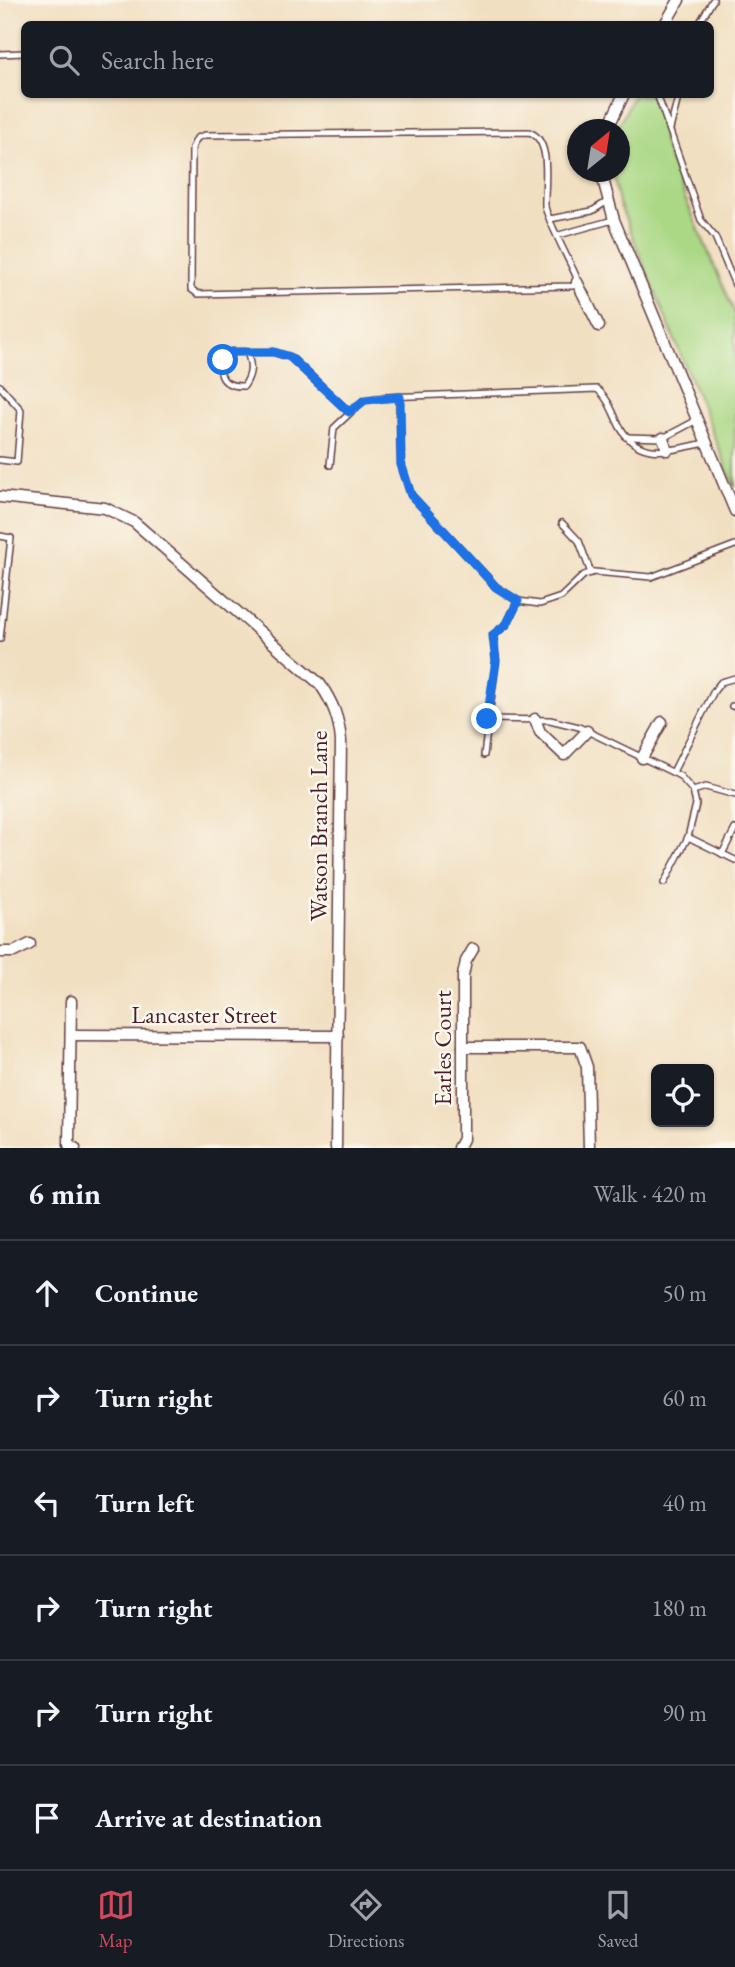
<!DOCTYPE html>
<meta charset="utf-8">
<style>
body{margin:0;font-family:"EB Garamond",serif;background:#20242c;color:#f1f3f6}
.controls{position:absolute;right:21px;bottom:21px;display:grid;overflow:hidden;border-radius:10px;box-shadow:0 2px 5px #0004}
.controls button{width:63px;height:63px;display:grid;place-items:center;padding:0;border:0;border-bottom:2px solid #363941;background:#171b24;color:#f1f3f6;font:35px sans-serif}
.compass{position:absolute;left:567px;top:119px;width:63px;height:63px;border-radius:50%;background:#171b24;box-shadow:0 2px 5px #0004;rotate:30deg}
.stop{position:absolute;width:21px;height:21px;margin:-16px;border:5px solid #1a73e8;border-radius:50%;background:#fff}
.stop.end{background:#1a73e8;border-color:#fff;box-shadow:0 2px 7px #0008}
.list{margin:0;padding:0;list-style:none}
h2{display:flex;justify-content:space-between;align-items:center;height:91px;margin:0;padding:0 28px;font-size:30px}
h2 small{font-size:23px;font-weight:400;color:#9ea1a6}
.list li{display:grid;grid-template-columns:46px 1fr auto;gap:21px;align-items:center;box-sizing:border-box;height:105px;padding:0 28px;border-top:2px solid #363941}
.list b{display:block;font-size:26px;white-space:nowrap}
.list em{font-size:23px;font-style:normal;color:#9ea1a6}
.icon{flex:none;width:38px;height:38px;fill:none;stroke:currentColor;stroke-width:2;stroke-linecap:round;stroke-linejoin:round}
.map{position:relative;flex:none;width:735px;height:1148px;overflow:hidden}
.search{position:absolute;background:#171b24;box-shadow:0 2px 5px #0004;left:21px;right:21px;top:21px;height:77px;display:flex;align-items:center;gap:18px;box-sizing:border-box;padding:0 24px;border-radius:10px;color:#9ea1a6;font-size:26px}
.sheet{height:721px;background:#171b24}
nav{display:flex;justify-content:space-around;align-items:center;box-sizing:border-box;height:98px;border-top:2px solid #363941;background:#171b24;font-size:19px;color:#9ea1a6}
nav a{display:grid;justify-items:center;gap:4px}
nav .on{color:#d1495b}
.map>svg:first-child{display:block}
.green{fill:#aad885;stroke:#7a7c58;stroke-width:2}
.lines{fill:none;stroke-linecap:round;stroke-linejoin:round}
.lane-casing{stroke:#633c42;stroke-width:8}
.street-casing{stroke:#633c42;stroke-width:13}
.lane{stroke:#fff;stroke-width:5}
.street{stroke:#fff;stroke-width:10}
.route{stroke:#1a73e8;stroke-width:9}
.labels{text-anchor:middle;dominant-baseline:central;stroke-width:5;stroke-linejoin:round;paint-order:stroke}
.street-label{font-size:24px;fill:#4a1f2b;stroke:#fbf7ec}
</style>
<div class="map">
<svg width="735" height="1148" viewBox="0 0 735 1148">
<rect width="100%" height="100%" fill="#fbf7ec"/>
<filter id="ink" filterUnits="userSpaceOnUse"><feTurbulence type="fractalNoise" baseFrequency=".0143" numOctaves="2"/><feDisplacementMap in="SourceGraphic" scale="14" xChannelSelector="R" yChannelSelector="G"/><feConvolveMatrix kernelMatrix="1 2 1 2 8 2 1 2 1" color-interpolation-filters="sRGB"/></filter>
<filter id="wash" filterUnits="userSpaceOnUse"><feTurbulence type="fractalNoise" baseFrequency=".00686" numOctaves="4" result="noise"/><feDisplacementMap in="SourceGraphic" scale="28" xChannelSelector="R" yChannelSelector="G"/><feGaussianBlur stdDeviation="1.57" result="paint"/><feColorMatrix in="noise" values="0 0 0 0 0 0 0 0 0 0 0 0 0 0 0 0 0 1.4 0 .05"/><feComposite in="paint" operator="in"/></filter>
<g filter="url(#wash)">
<rect width="100%" height="100%" fill="#f1dfc1"/>
<!-- green -->
<path class="green" d="M634,95h17l14,33 -2,14 16,42 56,130v174l-116,-285 -6,-31h7v-42l-3,-1z"/>
</g>
<g filter="url(#ink)">
<g class="lines">
<!-- lane casing -->
<g class="lane-casing">
<g id="lane">
<path d="M699,24l14,-24"/>
<path d="M0,54l24,-1"/>
<path d="M657,94l44,126 14,17 20,48"/>
<path d="M670,129l9,-35"/>
<path d="M529,132c24,8 15,53 16,74 1,11 25,56 31,70l1,6 -4,4 -375,8 -7,-5 1,-141 5,-10 8,-3z"/>
<path d="M550,219l42,-8 16,-10"/>
<path d="M559,235l54,-15"/>
<path d="M247,352c5,14 5,22 -3,34 -26,1 -30,-18 -12,-34h41l17,5 59,55"/>
<path d="M0,386l21,24 -4,52 -17,-2"/>
<path d="M399,397l2,67 10,31 85,92 22,14 22,3 21,-7 23,-22 10,-3 57,5 84,-32"/>
<path d="M626,437l37,1 36,-19"/>
<path d="M330,465l4,-37 30,-28 22,-3 211,-8c10,8 15,21 20,32 19,42 52,29 89,22"/>
<path d="M562,523l17,18 12,32"/>
<path d="M0,536l11,2 -11,101"/>
<path d="M732,706l3,1"/>
<path d="M487,719l63,1 29,7 101,49 13,15 3,13 -8,33 -24,46"/>
<path d="M484,755l12,-94 -3,-26 14,-11 11,-23"/>
<path d="M673,772l41,-81 7,-9 14,-4"/>
<path d="M693,791l13,-4 29,8"/>
<path d="M688,837l47,23"/>
<path d="M722,854l13,-25"/>
</g>
</g>
<!-- street casing -->
<g class="street-casing">
<g id="street">
<path d="M665,24l14,-24"/>
<path d="M607,130l17,-36"/>
<path d="M601,172l13,48 121,291"/>
<path d="M577,282l22,44"/>
<path d="M663,438l4,12"/>
<path d="M0,497l105,11 29,14 186,162c13,19 19,34 21,57l-5,407"/>
<path d="M535,719l5,13 24,23 23,-24"/>
<path d="M642,758l20,-36"/>
<path d="M0,952h14l16,-8"/>
<path d="M71,1001l-2,144 6,3"/>
<path d="M71,1035l267,1"/>
<path d="M463,1047h117l7,20 2,81"/>
<path d="M458,1148l5,-9v-163l3,-15 7,-12"/>
</g>
</g>
<!-- lane -->
<use href="#lane" class="lane"/>
<!-- street -->
<use href="#street" class="street"/>
</g>
</g>
<g class="lines" filter="url(#ink)">
<!-- route -->
<path class="route" d="M223,360l9,-8h42l16,5 59,55 16,-12 35,-3 1,67 10,31 85,92 22,14 -11,23 -14,11 3,26 -9,58"/>
</g>
<g class="labels">
<!-- street labels -->
<g class="street-label">
<text transform="translate(318 826) rotate(-90)">Watson Branch Lane</text>
<text x="204" y="1014">Lancaster Street</text>
<text transform="translate(442 1048) rotate(-90)">Earles Court</text>
</g>
</g>
</svg>
<div class="controls">
<button><svg class="icon" aria-label="locate" viewBox="0 0 24 24"><circle cx="12" cy="12" r="6"/><path d="M12 2v4M12 18v4M2 12h4M18 12h4"/></svg></button>
</div>
<svg class="compass" viewBox="-18 -18 36 36"><path d="M0-13l5 13h-10z" fill="#e53935"/><path d="M0 13l5-13h-10z" fill="#9ea1a6"/></svg>
<div class="stop" style="left:223px;top:360px"></div>
<div class="stop end" style="left:487px;top:719px"></div>
<div class="search"><svg class="icon" aria-label="search" viewBox="0 0 24 24"><circle cx="10" cy="10" r="6"/><path d="M15 15l6 6"/></svg>Search here</div>
</div>
<section class="sheet">
<h2>6 min<small>Walk · 420 m</small></h2>
<ul class="list">
<li><svg class="icon" aria-label="ahead" viewBox="0 0 24 24"><path d="M12 20V5M6 11l6-6 6 6"/></svg><div><b>Continue</b></div><em>50 m</em></li>
<li><svg class="icon" aria-label="right" viewBox="0 0 24 24"><path d="M7 20v-9h11M14 6l5 5-5 5"/></svg><div><b>Turn right</b></div><em>60 m</em></li>
<li><svg class="icon" aria-label="left" viewBox="0 0 24 24"><path d="M17 20v-9H6M10 6l-5 5 5 5"/></svg><div><b>Turn left</b></div><em>40 m</em></li>
<li><svg class="icon" aria-label="right" viewBox="0 0 24 24"><path d="M7 20v-9h11M14 6l5 5-5 5"/></svg><div><b>Turn right</b></div><em>180 m</em></li>
<li><svg class="icon" aria-label="right" viewBox="0 0 24 24"><path d="M7 20v-9h11M14 6l5 5-5 5"/></svg><div><b>Turn right</b></div><em>90 m</em></li>
<li><svg class="icon" aria-label="arrive" viewBox="0 0 24 24"><path d="M6 21V4h12l-3 4 3 4H6"/></svg><div><b>Arrive at destination</b></div></li>
</ul>
</section>
<nav>
<a class="on"><svg class="icon" aria-label="map" viewBox="0 0 24 24"><path d="M3 6l6-2 6 2 6-2v14l-6 2-6-2-6 2zM9 4v14M15 6v14"/></svg>Map</a>
<a><svg class="icon" aria-label="directions" viewBox="0 0 24 24"><path d="M12 3l9 9-9 9-9-9zM9 14v-3h6M13 9l2 2-2 2"/></svg>Directions</a>
<a><svg class="icon" aria-label="saved" viewBox="0 0 24 24"><path d="M7 4h10v16l-5-4-5 4z"/></svg>Saved</a>
</nav>
